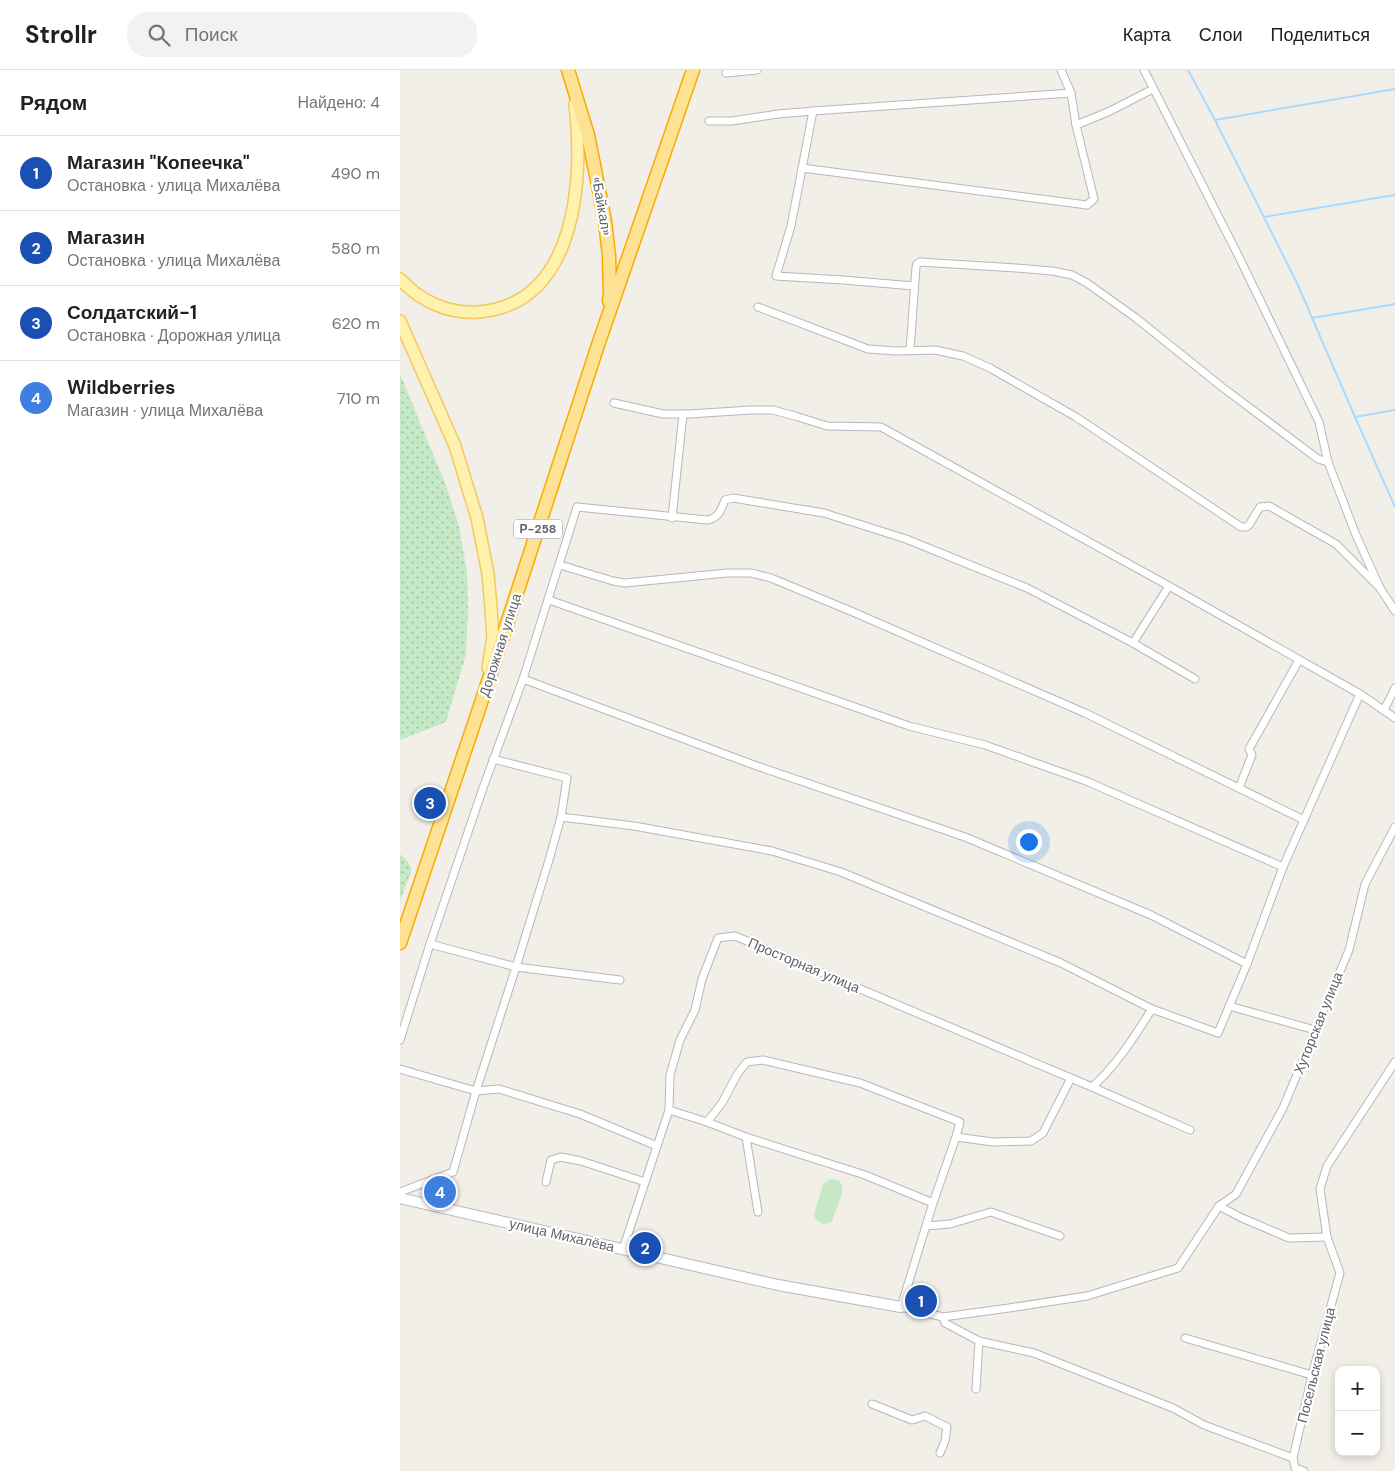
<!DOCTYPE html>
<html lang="ru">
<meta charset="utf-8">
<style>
body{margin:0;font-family:"DM Sans",sans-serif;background:#f2f2f2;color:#202124}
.controls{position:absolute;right:15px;bottom:15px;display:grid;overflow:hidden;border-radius:10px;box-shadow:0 2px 8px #0003}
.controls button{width:45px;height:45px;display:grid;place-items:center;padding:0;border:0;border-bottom:1px solid #e0e0e0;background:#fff;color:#202124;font:25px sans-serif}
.you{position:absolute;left:628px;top:771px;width:18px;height:18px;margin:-12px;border:4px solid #fff;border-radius:50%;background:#1a73e8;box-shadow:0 0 0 8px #1a73e833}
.badge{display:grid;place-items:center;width:32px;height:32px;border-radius:50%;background:#ea4335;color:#fff;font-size:16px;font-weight:700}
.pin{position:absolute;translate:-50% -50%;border:2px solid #fff;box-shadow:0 1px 5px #0006}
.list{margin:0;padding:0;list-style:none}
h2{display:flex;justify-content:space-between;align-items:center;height:65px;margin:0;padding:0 20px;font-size:21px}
h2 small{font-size:16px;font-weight:400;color:#757577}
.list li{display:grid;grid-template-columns:32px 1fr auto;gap:15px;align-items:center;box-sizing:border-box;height:75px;padding:0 20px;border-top:1px solid #e0e0e0}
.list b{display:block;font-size:19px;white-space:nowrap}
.list p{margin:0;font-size:16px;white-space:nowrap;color:#757577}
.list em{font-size:16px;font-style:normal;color:#757577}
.icon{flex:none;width:28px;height:28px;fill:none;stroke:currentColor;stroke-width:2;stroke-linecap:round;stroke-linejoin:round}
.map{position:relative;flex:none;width:995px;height:1401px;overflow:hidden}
header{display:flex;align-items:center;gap:30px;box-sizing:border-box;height:70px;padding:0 25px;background:#fff;border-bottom:1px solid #e0e0e0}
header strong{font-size:24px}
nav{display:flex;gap:28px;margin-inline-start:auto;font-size:18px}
.search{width:350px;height:45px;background:#f2f2f2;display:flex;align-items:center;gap:12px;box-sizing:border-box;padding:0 18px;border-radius:20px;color:#757577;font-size:19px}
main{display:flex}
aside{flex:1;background:#fff}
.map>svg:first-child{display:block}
.grass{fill:url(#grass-dots)}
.pitch{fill:#c5e8c5}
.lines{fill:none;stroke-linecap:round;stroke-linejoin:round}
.stream{stroke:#aadaff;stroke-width:2}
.street-casing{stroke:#b5b8bc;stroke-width:9}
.secondary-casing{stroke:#b6babf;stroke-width:12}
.primary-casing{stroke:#f2c960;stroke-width:14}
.highway-casing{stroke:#f9ab00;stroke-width:15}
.street{stroke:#fff;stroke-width:7}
.secondary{stroke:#fff;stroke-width:10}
.primary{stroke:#fff2af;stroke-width:11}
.highway{stroke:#fde293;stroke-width:12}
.labels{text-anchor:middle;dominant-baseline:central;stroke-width:4.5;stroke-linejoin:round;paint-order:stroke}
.shield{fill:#fff;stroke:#8f9295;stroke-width:1}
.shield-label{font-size:12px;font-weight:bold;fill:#5f6368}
.street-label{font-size:14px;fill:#5f6368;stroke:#fff}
</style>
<header>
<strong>Strollr</strong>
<div class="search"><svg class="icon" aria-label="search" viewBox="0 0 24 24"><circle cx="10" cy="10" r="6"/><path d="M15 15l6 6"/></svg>Поиск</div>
<nav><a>Карта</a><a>Слои</a><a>Поделиться</a></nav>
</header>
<main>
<aside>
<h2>Рядом<small>Найдено: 4</small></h2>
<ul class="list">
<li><span class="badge" style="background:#1a4fb4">1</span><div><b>Магазин &quot;Копеечка&quot;</b><p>Остановка · улица Михалёва</p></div><em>490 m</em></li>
<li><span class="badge" style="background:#1a4fb4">2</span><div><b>Магазин</b><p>Остановка · улица Михалёва</p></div><em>580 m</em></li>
<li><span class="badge" style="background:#1a4fb4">3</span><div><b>Солдатский-1</b><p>Остановка · Дорожная улица</p></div><em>620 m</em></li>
<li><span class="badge" style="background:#3f7fe0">4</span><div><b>Wildberries</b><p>Магазин · улица Михалёва</p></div><em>710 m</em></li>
</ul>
</aside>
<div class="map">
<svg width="995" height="1401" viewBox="0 0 995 1401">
<defs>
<pattern id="grass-dots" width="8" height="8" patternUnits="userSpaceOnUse" patternTransform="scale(1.25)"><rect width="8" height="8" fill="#c5e8c5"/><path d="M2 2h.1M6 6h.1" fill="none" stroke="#a3c0a4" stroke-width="1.8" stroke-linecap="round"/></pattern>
</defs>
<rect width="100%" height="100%" fill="#f1efe8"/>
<!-- grass -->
<g class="grass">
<path d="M0,304l45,109 14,43 8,47 1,35 -2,46 -20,68 -46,18z"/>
<path d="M0,784c6,6 12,10 11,19l-11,27z"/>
</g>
<!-- pitch -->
<path class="pitch" d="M431,1109c8,0 13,6 11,14l-10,28 -2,2 -7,1 -7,-4 -2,-6 9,-29 2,-3z"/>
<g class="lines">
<!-- stream -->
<g class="stream">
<path d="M788,0l27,50 82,163 58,134 40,90"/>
<path d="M815,50l180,-31"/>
<path d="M864,147l131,-22"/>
<path d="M912,248l83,-14"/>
<path d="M955,347l40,-7"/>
</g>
<!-- street casing -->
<g class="street-casing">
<g id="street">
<path d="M744,0l95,187 80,165 9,40 28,73 24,53 15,23"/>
<path d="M326,3l31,-3"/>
<path d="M413,41l-22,115 -15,50 67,4 71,6"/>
<path d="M309,51h23l46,-7 35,-3 258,-18"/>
<path d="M676,55l32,-13 45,-23"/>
<path d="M402,98l285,37 7,-6 -18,-74 -5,-32 -10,-23"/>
<path d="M358,237l110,42 28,2 39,-1 28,6 27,12 86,49 165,110h5l3,-2 11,-18 9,-1 67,38 44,44"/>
<path d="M510,280l6,-83 1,-3 3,-2 96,6 36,3 20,4 15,8 49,35 86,69 96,72 10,3"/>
<path d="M214,333l49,11h26l62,-4h22l22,6 32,10 54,1 288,159 191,108 35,24"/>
<path d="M272,448l11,-104"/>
<path d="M160,495l53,16 12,2 102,-10h24l20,5 82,34 232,101 219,107"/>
<path d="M149,530l360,126 76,19 101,36 197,86"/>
<path d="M733,573l36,-57"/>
<path d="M123,609l231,86 211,72 186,78 96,49"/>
<path d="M984,640l11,-22"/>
<path d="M839,718l13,-33 -3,-6 50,-89"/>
<path d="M161,747l73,9 138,25 69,21 220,91 91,46 66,24 29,-69 36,-97 77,-173"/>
<path d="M30,874l86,23 104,13"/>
<path d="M829,936l86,24"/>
<path d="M0,970l30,-96 53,-156 40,-109 54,-172 130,13c12,-2 14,-10 18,-20l8,-2 91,15 82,26 121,49 106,55 62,36"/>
<path d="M0,999l76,22 23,-2 81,25 77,32"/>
<path d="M671,1008l-28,55 -12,8 -38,1 -37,-5 -23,66 -32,104 42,10 66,-9 78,-12 91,-28 41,-62 17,-12 47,-86 66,-158 16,-66 30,-57"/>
<path d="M692,1017c25,-22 42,-50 60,-78"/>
<path d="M269,1040l38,12 39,15 119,38 68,28"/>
<path d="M307,1052l15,-19 16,-30 9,-11 16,-2 97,23 100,39 -4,15"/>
<path d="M346,1067l12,75"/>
<path d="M146,1112l5,-22 10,-3 20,4 64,21"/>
<path d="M0,1122l53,-20 23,-81 40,-124 33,-107 12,-43 6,-39 -74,-19"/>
<path d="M819,1136l23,12 47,20 38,-1"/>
<path d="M526,1156l24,-2 41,-12 69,24"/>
<path d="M223,1179l46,-139 1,-35 10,-35 15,-30 7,-31 16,-41 17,-2 357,151 98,43"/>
<path d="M543,1247l2,6 34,18 55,12 139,55 31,17 89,33"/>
<path d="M785,1268l127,37"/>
<path d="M576,1319l3,-48"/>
<path d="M472,1334l40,16 13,-4 22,11 -2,14 -5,12"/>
<path d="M904,1401l-9,-3 -2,-10 19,-83 28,-102 -13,-36 -7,-48 7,-23 68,-104"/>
</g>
</g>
<!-- secondary casing -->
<g class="secondary-casing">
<path id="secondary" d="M0,1128l378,87 123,22"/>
</g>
<!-- primary casing -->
<g class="primary-casing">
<g id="primary">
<path d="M0,209c20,22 48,35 78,33 99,-7 106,-134 97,-208"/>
<path d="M0,251l55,125 22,72 11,56 3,34 2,29 -5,31"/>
</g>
</g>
<!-- highway casing -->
<g class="highway-casing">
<g id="highway">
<path d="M168,0l20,65 17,86 4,35 1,38 -1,7"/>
<path d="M0,873l78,-231 120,-367 95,-275"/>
</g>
</g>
<!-- street -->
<use href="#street" class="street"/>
<!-- secondary -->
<use href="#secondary" class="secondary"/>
<!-- primary -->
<use href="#primary" class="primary"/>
<!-- highway -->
<use href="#highway" class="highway"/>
</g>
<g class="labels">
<!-- shield labels -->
<rect class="shield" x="114" y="449.5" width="48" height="19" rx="4"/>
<g class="shield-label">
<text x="138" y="459">Р-258</text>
</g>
<!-- street labels -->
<g class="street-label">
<text transform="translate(202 136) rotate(80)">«Байкал»</text>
<text transform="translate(100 575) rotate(-72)">Дорожная улица</text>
<text transform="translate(404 895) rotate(23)">Просторная улица</text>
<text transform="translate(918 953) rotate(-68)">Хуторская улица</text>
<text transform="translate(162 1165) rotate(13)">улица Михалёва</text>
<text transform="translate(916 1295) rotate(-76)">Посельская улица</text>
</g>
</g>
</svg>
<div class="controls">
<button>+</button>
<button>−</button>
</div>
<div class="you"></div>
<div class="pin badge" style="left:521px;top:1231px;background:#1a4fb4">1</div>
<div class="pin badge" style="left:245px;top:1178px;background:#1a4fb4">2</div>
<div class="pin badge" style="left:30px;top:733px;background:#1a4fb4">3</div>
<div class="pin badge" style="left:40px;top:1122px;background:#3f7fe0">4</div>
</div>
</main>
